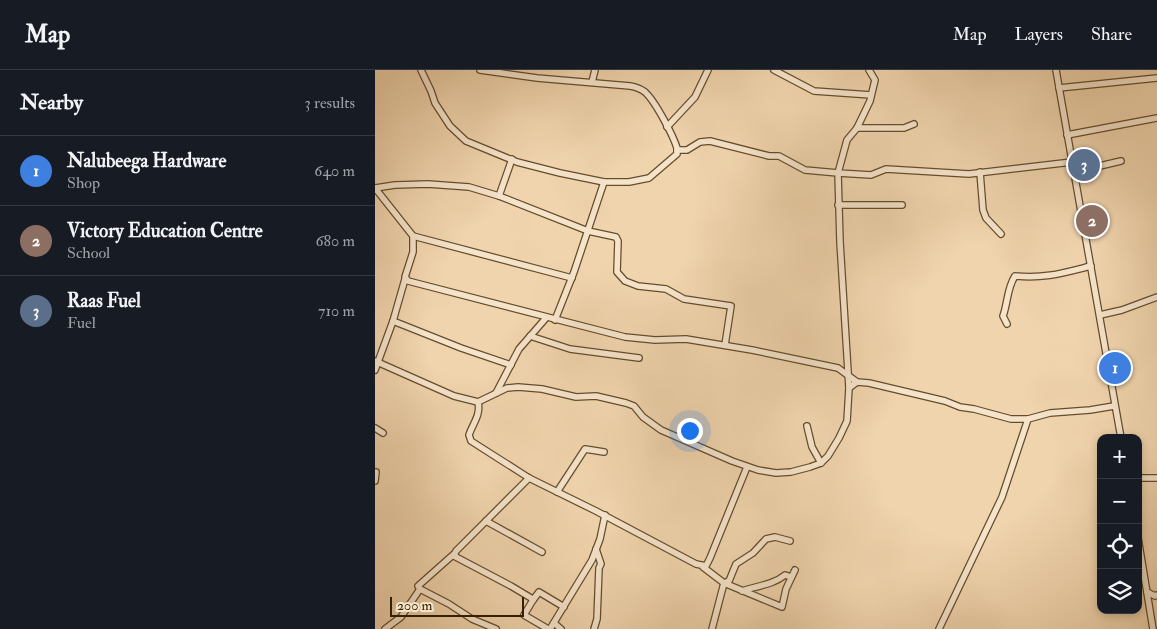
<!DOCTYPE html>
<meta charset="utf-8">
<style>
body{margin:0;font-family:"IM FELL Double Pica",serif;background:#20242c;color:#f1f3f6}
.controls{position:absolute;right:15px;bottom:15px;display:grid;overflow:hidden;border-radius:10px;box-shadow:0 2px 8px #0003}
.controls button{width:45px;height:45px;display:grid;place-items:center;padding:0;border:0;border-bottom:1px solid #363941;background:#171b24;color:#f1f3f6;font:25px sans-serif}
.scale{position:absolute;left:15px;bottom:12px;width:134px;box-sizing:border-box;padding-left:5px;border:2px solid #352001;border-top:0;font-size:14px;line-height:18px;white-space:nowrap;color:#352001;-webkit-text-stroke:4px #f5e3ca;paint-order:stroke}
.you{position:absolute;left:314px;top:360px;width:18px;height:18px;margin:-12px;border:4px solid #fff;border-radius:50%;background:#1a73e8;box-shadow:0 0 0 8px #1a73e833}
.badge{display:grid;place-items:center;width:32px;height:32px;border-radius:50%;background:#c59692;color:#fff;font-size:16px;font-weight:700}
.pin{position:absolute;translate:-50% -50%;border:2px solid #fff;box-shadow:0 1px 5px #0006}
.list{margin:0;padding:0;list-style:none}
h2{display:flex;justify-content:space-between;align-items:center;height:65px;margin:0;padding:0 20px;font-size:21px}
h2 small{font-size:16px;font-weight:400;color:#9ea1a6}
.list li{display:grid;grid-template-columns:32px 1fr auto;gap:15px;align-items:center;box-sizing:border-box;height:70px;padding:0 20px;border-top:1px solid #363941}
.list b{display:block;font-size:19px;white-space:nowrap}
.list p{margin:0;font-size:16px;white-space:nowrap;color:#9ea1a6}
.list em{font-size:16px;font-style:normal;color:#9ea1a6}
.icon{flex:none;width:28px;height:28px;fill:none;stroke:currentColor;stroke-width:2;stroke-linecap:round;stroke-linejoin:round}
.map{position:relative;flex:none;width:782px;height:559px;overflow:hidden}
header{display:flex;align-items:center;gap:30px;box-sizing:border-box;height:70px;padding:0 25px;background:#171b24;border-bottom:1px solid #363941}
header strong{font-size:24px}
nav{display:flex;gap:28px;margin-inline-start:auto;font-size:18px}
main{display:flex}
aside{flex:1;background:#171b24}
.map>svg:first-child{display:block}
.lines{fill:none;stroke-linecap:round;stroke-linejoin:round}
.minor-casing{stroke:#644d2c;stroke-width:8}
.minor{stroke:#f5e3ca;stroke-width:5.5}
</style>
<header>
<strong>Map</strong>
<nav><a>Map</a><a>Layers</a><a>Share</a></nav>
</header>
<main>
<aside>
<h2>Nearby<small>3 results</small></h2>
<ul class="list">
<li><span class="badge" style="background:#3f7fe0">1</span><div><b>Nalubeega Hardware</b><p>Shop</p></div><em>640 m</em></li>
<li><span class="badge" style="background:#8d6e63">2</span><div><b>Victory Education Centre</b><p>School</p></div><em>680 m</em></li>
<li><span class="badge" style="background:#5c6f8a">3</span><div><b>Raas Fuel</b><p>Fuel</p></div><em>710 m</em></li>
</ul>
</aside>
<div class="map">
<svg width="782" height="559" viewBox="0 0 782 559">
<rect width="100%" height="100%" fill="#f0d4ad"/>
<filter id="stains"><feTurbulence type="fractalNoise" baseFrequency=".004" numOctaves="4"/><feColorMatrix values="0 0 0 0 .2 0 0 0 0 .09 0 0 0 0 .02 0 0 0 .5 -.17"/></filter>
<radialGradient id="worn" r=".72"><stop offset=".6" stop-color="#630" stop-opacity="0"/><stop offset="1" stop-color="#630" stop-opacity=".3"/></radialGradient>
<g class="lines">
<!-- minor casing -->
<g class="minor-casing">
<g id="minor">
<path d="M46,0l10,21 4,12 15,23 16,15 51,21 43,11 44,9"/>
<path d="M105,0l57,8 93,8c6,1 11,3 15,6 10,9 28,43 32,56v6l-28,24 -20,4h-25l-30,90 -19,48"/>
<path d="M399,0l40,21 57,4"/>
<path d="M494,0l6,10 -5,21 -13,27 -10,12 -9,33 33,2 15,-6 83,5 103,-12"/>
<path d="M681,0l65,368"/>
<path d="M217,12l3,-12"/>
<path d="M684,18l98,-10"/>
<path d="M292,57l28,-30 13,-27"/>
<path d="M482,58h47l10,-4"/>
<path d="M692,65l90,-17"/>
<path d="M302,80h10l13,-8 10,-1 59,15h10l26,14 33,3 2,69 9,146"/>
<path d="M605,102l3,38 3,8 15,16"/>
<path d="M699,102l47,-11"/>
<path d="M0,118l38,48v16l-8,25 3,4 217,56 30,3 31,-1 66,11 86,18 19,14"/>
<path d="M0,118l20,-3 33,-1 41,3 30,9 89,35 28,6 2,4 -1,31 8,9 13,5 28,3 18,10 47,7 -6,39"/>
<path d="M124,126l13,-37"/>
<path d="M463,135h64"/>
<path d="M38,166l159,42"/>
<path d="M725,245l22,-5 35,-13"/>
<path d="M18,251l68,27 50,17"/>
<path d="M632,254l-4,-8c5,-14 4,-28 12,-40 29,3 48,-3 76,-10"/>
<path d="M155,266l40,13 69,9"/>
<path d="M0,291l79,35 24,6 29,-14 11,-1 24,2 34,8 20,-1 30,7 8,3 9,11 18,13 71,31 26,9 18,3 15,-1 19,-5 11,-4 7,-7 11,-18 8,-17 2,-33 8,-6 12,1 76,18 15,6 14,2 37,10h17l22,-6 40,-3 24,-4"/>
<path d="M0,300l18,-49 12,-42"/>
<path d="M121,323l23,-44 27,-31"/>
<path d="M103,332c3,13 -5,21 -9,33l2,6 58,37 67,33 100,53 10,2 4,-8 37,-91"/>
<path d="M432,356l5,21 9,16"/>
<path d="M0,358l8,5"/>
<path d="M154,408l-73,73 -2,5 57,30 20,12 2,2 -9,15 24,14"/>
<path d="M763,408h19"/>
<path d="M0,411l1,-9"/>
<path d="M182,422l28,-43 19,3"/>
<path d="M111,451l56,31"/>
<path d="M763,468l15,91"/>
<path d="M79,484l-36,32 2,3 29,15 23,15 24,10"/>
<path d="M328,497l21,16 58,24 4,-18 9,-19"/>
<path d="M367,521c14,-5 31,-6 43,-16l6,2"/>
<path d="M772,522l8,4 2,-1"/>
<path d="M158,530l6,-8 25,15"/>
<path d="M179,553l7,6"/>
<path d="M10,559l16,-12 19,-28"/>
<path d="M175,559l42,-69 8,-21 5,-24"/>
<path d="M219,559l3,-10 2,-51 2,-4 -5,-15"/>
<path d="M337,559l12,-46 5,-2 7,-17 17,-11 13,-14 9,-2 15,4"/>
<path d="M564,559l63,-132 26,-78"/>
</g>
</g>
<!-- minor -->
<use href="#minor" class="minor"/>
</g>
<rect width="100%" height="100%" filter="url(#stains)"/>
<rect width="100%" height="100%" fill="url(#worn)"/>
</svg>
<div class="controls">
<button>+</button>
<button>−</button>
<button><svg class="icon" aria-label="locate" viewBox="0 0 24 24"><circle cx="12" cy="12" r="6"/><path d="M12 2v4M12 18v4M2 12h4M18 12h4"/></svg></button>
<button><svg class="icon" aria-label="layers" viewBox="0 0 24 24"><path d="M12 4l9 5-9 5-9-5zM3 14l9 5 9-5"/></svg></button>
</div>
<div class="scale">200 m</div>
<div class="you"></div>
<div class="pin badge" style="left:740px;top:298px;background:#3f7fe0">1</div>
<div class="pin badge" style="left:717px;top:151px;background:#8d6e63">2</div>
<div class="pin badge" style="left:709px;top:95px;background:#5c6f8a">3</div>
</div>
</main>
